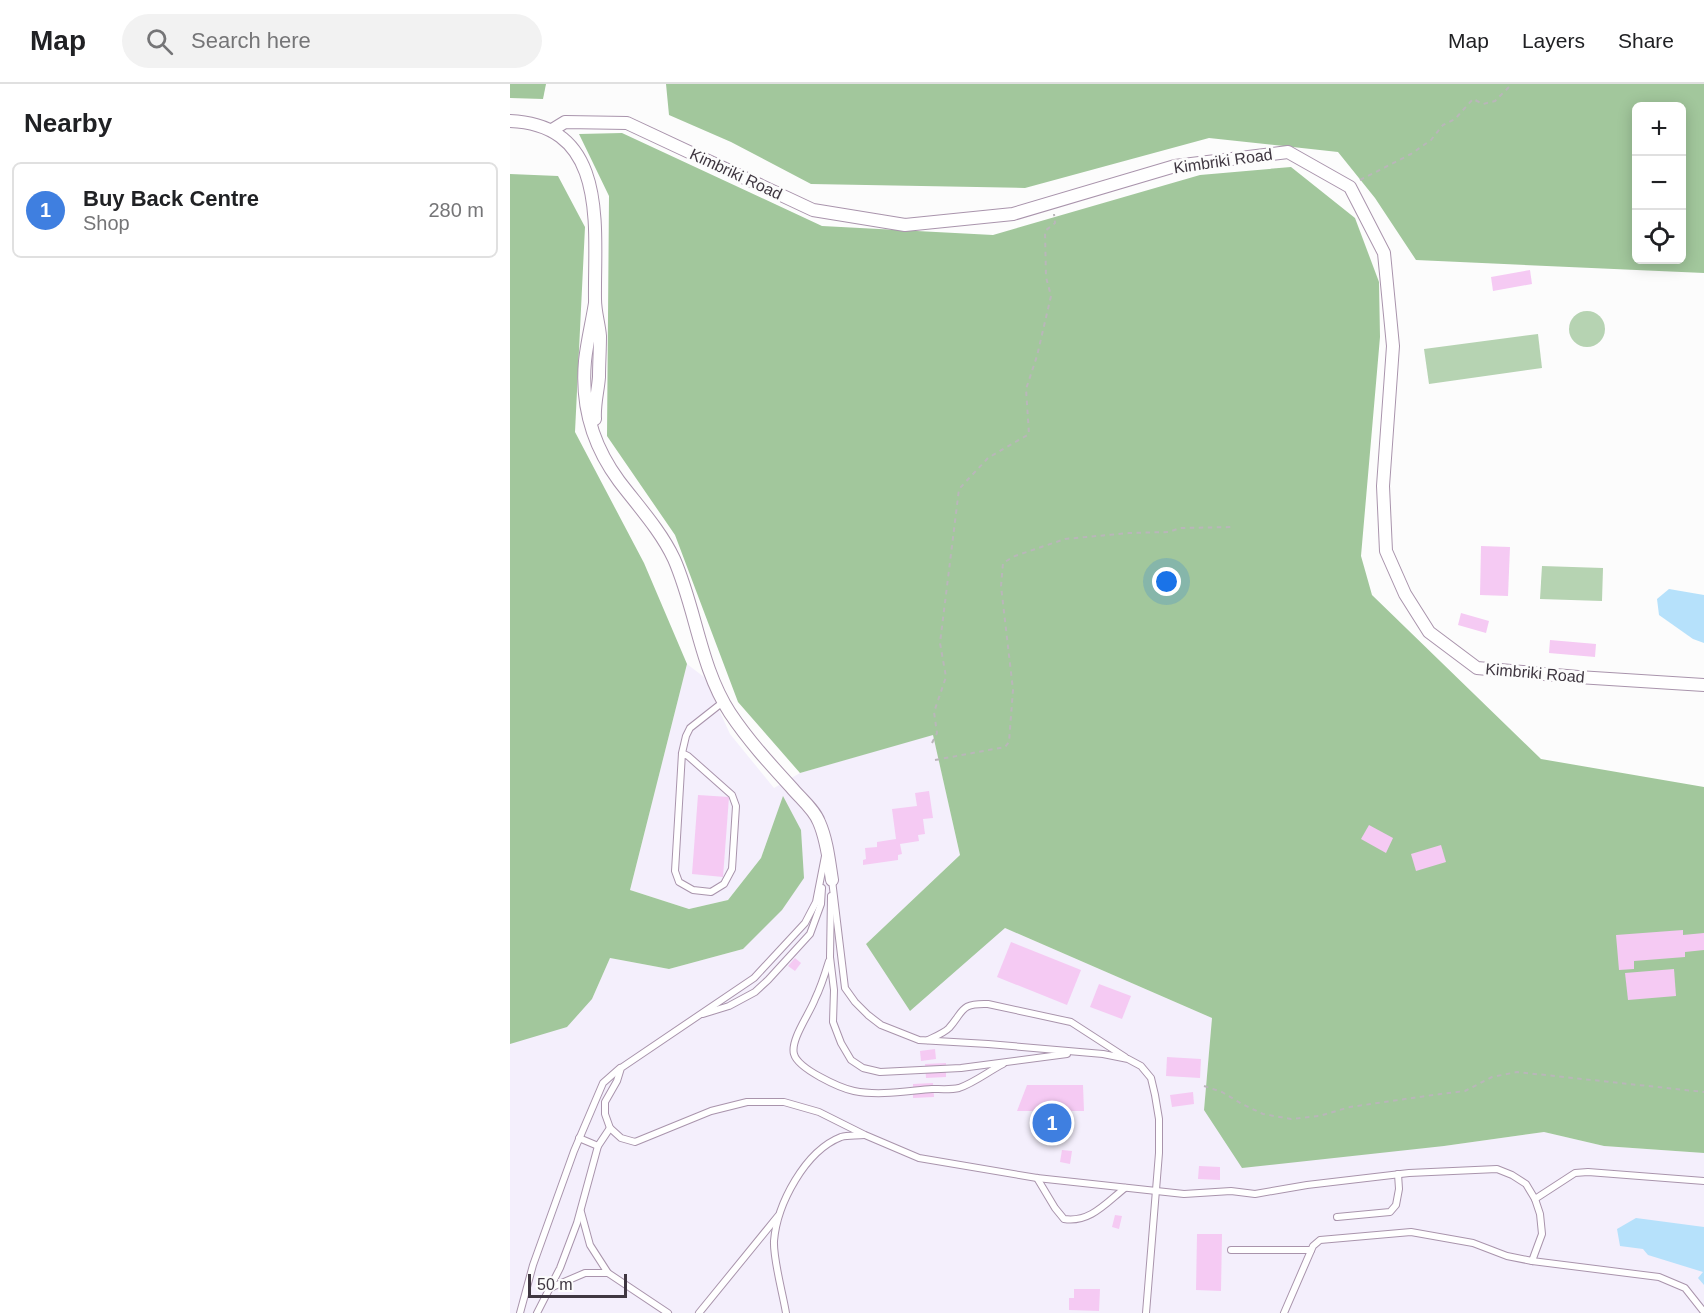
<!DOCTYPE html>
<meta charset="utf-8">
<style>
body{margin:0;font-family:Helvetica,sans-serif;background:#f2f2f2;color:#202124}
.controls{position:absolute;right:18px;top:18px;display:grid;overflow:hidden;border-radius:9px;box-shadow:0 3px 15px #0003}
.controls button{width:54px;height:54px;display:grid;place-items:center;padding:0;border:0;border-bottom:2px solid #e0e0e0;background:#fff;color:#202124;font:30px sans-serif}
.scale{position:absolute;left:18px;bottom:15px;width:99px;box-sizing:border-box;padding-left:6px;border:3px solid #3f3741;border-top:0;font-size:16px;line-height:21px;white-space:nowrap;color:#3f3741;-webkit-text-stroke:4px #fcfcfc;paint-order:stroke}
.you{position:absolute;left:657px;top:498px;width:21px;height:21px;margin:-15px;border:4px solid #fff;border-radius:50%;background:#1a73e8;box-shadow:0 0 0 9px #1a73e833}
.badge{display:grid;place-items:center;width:39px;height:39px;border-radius:50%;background:#207ba9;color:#fff;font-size:20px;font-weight:700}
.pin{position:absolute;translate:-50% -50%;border:3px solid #fff;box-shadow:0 2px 6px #0006}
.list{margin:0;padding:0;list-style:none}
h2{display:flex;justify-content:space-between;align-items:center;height:78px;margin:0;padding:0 24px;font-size:26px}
h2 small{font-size:20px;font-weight:400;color:#757577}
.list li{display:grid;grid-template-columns:39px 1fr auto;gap:18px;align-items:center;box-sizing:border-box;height:96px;margin:0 12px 12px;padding:0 12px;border:2px solid #e0e0e0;border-radius:9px}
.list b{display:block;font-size:22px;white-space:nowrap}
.list p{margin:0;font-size:20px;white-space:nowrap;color:#757577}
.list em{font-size:20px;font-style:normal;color:#757577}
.icon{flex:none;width:33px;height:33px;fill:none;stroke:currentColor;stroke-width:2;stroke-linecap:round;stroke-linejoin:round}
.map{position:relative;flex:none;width:1194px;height:1229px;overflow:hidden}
header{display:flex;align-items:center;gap:36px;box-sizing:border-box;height:84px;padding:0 30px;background:#fff;border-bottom:2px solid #e0e0e0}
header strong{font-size:28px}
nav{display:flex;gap:33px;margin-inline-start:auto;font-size:21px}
.search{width:420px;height:54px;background:#f2f2f2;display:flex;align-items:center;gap:15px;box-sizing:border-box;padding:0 21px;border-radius:33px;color:#757577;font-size:22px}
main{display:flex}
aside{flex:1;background:#fff}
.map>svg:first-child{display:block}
.industrial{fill:#f4effc}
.green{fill:#b6d3b2}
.forest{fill:#a2c79c;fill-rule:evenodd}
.water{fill:#b6e1fb}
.building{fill:#f5caf3}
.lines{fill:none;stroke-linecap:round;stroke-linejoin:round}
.service-casing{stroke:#a994ac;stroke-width:8}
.minor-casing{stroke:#a994ac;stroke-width:14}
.path{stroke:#b9b6b9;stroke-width:2;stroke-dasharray:4.5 4.5;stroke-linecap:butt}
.service{stroke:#fff;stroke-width:6}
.minor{stroke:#fff;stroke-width:12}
.labels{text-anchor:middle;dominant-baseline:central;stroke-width:6;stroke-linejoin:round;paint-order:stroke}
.street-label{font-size:16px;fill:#3f3741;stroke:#fcfcfc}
</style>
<header>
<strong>Map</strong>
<div class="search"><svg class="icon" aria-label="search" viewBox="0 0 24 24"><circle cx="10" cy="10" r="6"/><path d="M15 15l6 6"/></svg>Search here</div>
<nav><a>Map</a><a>Layers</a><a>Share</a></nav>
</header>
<main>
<aside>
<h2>Nearby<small></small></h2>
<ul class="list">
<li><span class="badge" style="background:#3f7fe0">1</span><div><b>Buy Back Centre</b><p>Shop</p></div><em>280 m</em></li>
</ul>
</aside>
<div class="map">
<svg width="1194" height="1229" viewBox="0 0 1194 1229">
<rect width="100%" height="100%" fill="#fcfcfc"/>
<!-- industrial -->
<path class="industrial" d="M177,580l17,13 26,57 44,54 26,-15 133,-39 27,121 -94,89 139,-16 207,90 -8,92 240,36 100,-14 60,14 100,7v160h-1194v-269l82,-45 18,-41 59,11 74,-20 40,-152 -22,61 -33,42 -39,9 -59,-19z"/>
<!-- green -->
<g class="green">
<circle cx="1077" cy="245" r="18"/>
<path d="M1028,250l4,34 -113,16 -5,-35z"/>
<path d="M1032,482l61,2 -1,33 -62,-2z"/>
</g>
<!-- forest -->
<g class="forest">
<path d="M0,0h36l-3,15 -33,-1z"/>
<path d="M156,0h1038v189l-288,-13 -41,-62 -37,-46 -129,-14 -184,50 -214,-4 -80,-42 -62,-27zM1126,22h46v154h-46z"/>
<path d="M112,49l200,93 171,9 207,-60 91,-8 64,51 24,64 1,55 -19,219 11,39 169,164 163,28v366l-100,-7 -60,-14 -100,14 -202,22 -38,-58 8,-92 -207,-90 -95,83 -44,-67 94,-89 -27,-120 -133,38 -62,-71 -63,-167 -68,-99 2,-240 -30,-62z"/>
<path d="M0,90l48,2 27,51 -10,205 69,131 43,101 -57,226 59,19 39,-9 33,-42 22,-62 18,34 3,48 -22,32 -39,39 -74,20 -59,-11 -18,41 -25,28 -57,17z"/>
</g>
<!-- water -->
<g class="water">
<path d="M1159,505l35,6v48l-11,-4 -34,-24 -2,-16z"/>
<path d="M1126,1134l68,9v58l-6,-7 5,-6 -55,-17 -5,-6 -23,-3 -3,-17z"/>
</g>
<!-- building -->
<g class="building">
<path d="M1020,186l2,14 -39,7 -2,-14z"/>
<path d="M971,462l29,1 -2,49 -28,-1z"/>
<path d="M951,529l28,8 -3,12 -28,-8z"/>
<path d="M1040,556l46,4 -1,13 -46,-4z"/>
<path d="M419,707l4,27 -10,1 2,15 -7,1 1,6 -19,3 2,10 -4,1v5l-35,5v-5l3,-1 -1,-11 12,-1v-5l19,-3 -4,-30 25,-3 -2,-13z"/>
<path d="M188,711l31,2 -6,80 -31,-3z"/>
<path d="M859,741l24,13 -7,15 -25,-14z"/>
<path d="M931,761l5,17 -30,9 -5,-17z"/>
<path d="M1173,846v5l21,-2v17l-19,2v5l-51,4v8l-15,1 -3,-35z"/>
<path d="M501,858l70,28 -14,35 -70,-28z"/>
<path d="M285,874l6,5 -6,8 -7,-5z"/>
<path d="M1164,885l2,27 -48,4 -3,-27z"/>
<path d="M589,900l32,12 -9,23 -32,-12z"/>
<path d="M425,965l1,10 -15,2 -1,-10z"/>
<path d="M657,973l34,2 -1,19 -34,-2z"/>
<path d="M436,979v14l-20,1 -1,-14z"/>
<path d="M423,999l1,14 -21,1v-14z"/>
<path d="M517,1001h56l1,26h-67z"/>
<path d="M683,1008l1,12 -22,3 -2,-12z"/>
<path d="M552,1066l10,1 -2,13 -10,-2z"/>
<path d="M689,1082l21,1v13l-22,-1z"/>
<path d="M605,1131l7,1 -3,13 -7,-2z"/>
<path d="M687,1150h25l-1,57 -25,-1z"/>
<path d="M564,1205h26l-1,22 -30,-1v-12h5z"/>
</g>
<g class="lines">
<!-- service casing -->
<g class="service-casing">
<g id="service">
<path d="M172,669l6,3 44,39 4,11 -4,63 -8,15 -13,8 -18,-2 -14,-8 -4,-11 7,-118 4,-17 4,-8 33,-26"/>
<path d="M315,772l-9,46 -11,21 -51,55 -133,90 -4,13 -12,21v12l5,14 11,10 14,4 76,-31 36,-9h37l35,10 46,23 54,23 118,20 147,16 47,-3 24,3 52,-9 102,-12 88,-4 15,6 14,9 9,15 5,15 2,20 -10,27"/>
<path d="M322,796l13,108 10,14 13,13 13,10 38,15 69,4 115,10 25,5 13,7 10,12 4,17 4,24v34l-13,160"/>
<path d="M321,812l-1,61 4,33 -1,32 8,21 10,17 12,8 17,4 81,-4 106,-14"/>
<path d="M319,877c-4,13 -8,26 -14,38 -5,14 -25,41 -21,55 4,15 46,34 60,37 25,5 53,0 78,-2 8,0 19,1 27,-1 15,-5 30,-17 44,-24"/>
<path d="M193,930l26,-8 26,-14 13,-12 42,-46 11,-30 1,-16"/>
<path d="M418,956c6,-3 16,-7 21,-12 15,-17 11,-25 39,-24l83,18 54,35"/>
<path d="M69,1054l19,8"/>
<path d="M527,1094l18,30 9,11c26,4 42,-16 61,-31"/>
<path d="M1025,1115l40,-26 13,-1 116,9"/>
<path d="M71,1128l9,33 18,28"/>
<path d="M827,1133l53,-5 6,-7 3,-16 -1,-15"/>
<path d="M721,1166h80"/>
<path d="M40,1204l35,-15h23l60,40"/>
<path d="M10,1229l13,-48 41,-114 29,-68 17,-15"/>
<path d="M27,1229l23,-45 17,-45 21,-77 12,-18"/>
<path d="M189,1229l79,-97"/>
<path d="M276,1229c-3,-19 -13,-54 -12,-72 3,-37 31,-90 67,-104 7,-2 16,-1 23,-2"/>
<path d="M774,1229l29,-67 7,-6 91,-8 62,11 34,13 25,5 127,16 26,11 19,24"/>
</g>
</g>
<!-- minor casing -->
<g class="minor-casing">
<g id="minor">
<path d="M0,37c100,4 84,108 85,178 0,13 4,25 5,37 0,14 -1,28 -1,41 -1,14 -5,27 -4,42"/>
<path d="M42,46l13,-8 62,1 186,87 92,15 108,-11 162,-48 113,-14 62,35 34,66 9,93 -10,140 3,65 19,43 24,38 48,36 101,9 126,8"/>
<path d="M85,219c-3,19 -8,39 -10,58 -4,44 8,85 34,120 19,25 42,50 55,78 22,50 26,108 56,154 18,27 39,50 61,74 9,11 23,22 28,35 8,18 10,39 13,58"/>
</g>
</g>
<!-- path -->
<g class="path">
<path d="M850,96l51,-26 20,-14 12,-15 12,-6 18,-20 10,5 12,-3 17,-17"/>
<path d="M422,659l5,-10 -3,-21 12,-35 -6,-34 19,-154 29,-31 41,-24 -3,-45 11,-33 14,-60 -5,-19 -1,-46 10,-8 -1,-9"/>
<path d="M425,676l70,-13 4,-5 4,-52 -12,-104 2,-23 12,-7 50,-17 64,-6 40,-1 11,-4 53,-1"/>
<path d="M694,1002l18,6 20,12 21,10 28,5 28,-3 31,-9 83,-12 32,-4 27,-14 25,-5 187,20"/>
</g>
<!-- service -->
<use href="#service" class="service"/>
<!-- minor -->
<use href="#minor" class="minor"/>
</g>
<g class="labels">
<!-- street labels -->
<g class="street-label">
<text transform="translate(713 77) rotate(-8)">Kimbriki Road</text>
<text transform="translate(226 90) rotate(25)">Kimbriki Road</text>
<text transform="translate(1025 589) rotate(5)">Kimbriki Road</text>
</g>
</g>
</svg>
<div class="controls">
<button>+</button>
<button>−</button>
<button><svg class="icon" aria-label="locate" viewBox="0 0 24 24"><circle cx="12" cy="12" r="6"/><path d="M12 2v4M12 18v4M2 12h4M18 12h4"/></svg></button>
</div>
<div class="scale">50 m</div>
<div class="you"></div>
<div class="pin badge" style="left:542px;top:1039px;background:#3f7fe0">1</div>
</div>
</main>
